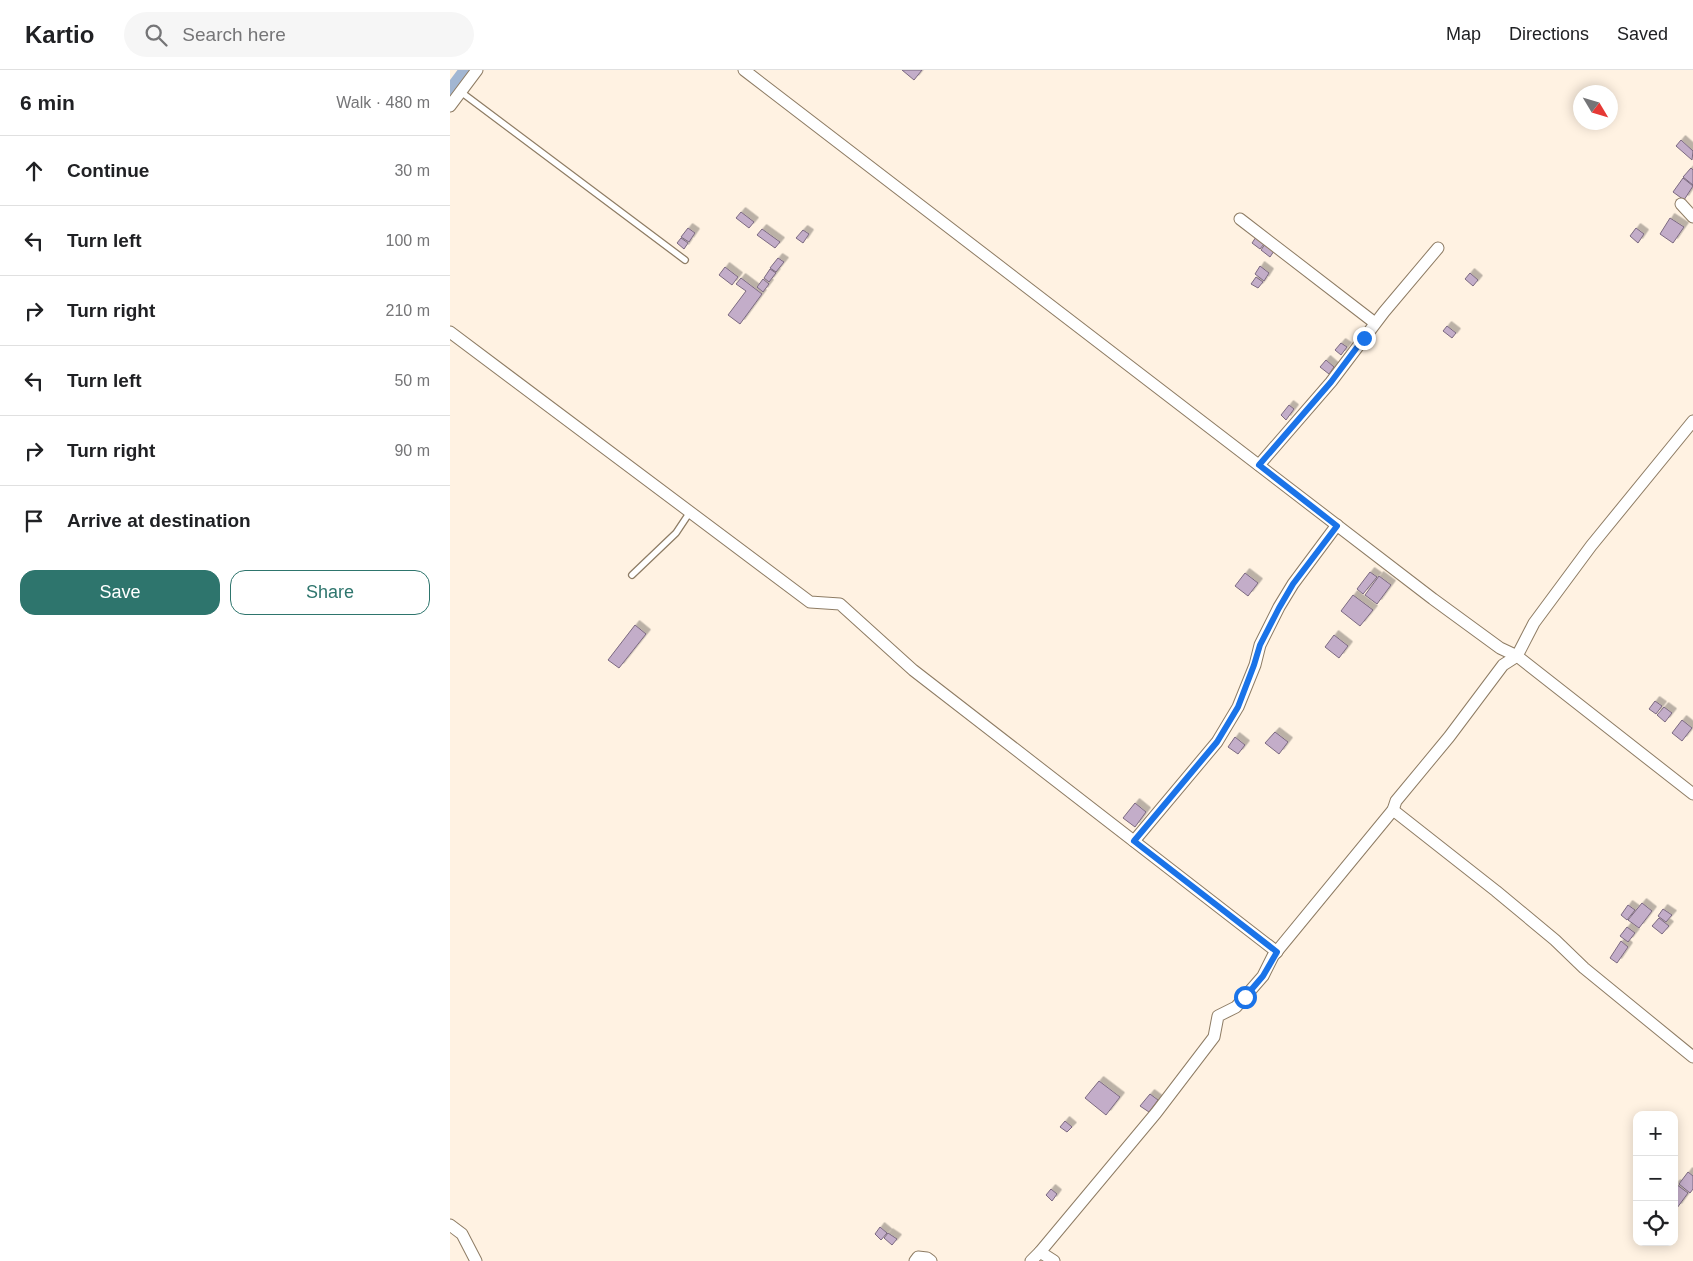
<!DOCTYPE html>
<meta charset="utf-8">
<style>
body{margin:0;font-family:Helvetica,sans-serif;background:#f6f6f6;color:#202124}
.controls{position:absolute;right:15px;bottom:15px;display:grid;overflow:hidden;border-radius:10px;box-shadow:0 2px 12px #0003}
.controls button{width:45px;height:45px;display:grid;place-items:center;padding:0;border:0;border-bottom:1px solid #e0e0e0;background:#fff;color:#202124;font:25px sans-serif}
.compass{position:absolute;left:1123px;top:15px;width:45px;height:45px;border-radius:50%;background:#fff;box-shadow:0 2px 12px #0003;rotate:128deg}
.stop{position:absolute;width:15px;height:15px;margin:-11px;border:4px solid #1a73e8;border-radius:50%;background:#fff}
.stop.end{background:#1a73e8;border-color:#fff;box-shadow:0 1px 5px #0008}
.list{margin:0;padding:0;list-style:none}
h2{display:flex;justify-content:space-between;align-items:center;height:65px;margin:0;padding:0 20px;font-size:21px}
h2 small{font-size:16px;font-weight:400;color:#757577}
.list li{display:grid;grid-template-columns:32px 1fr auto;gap:15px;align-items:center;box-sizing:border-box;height:70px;padding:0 20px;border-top:1px solid #e0e0e0}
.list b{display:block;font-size:19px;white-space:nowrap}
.list em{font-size:16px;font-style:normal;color:#757577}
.actions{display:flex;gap:10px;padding:15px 20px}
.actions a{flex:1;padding:11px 0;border:1px solid #2e756d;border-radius:15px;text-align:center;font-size:18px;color:#2e756d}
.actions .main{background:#2e756d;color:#fff}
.icon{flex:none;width:28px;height:28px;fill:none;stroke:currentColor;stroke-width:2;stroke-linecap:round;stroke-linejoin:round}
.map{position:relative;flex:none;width:1243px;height:1191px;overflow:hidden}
header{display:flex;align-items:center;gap:30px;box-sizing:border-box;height:70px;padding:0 25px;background:#fff;border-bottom:1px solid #e0e0e0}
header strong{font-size:24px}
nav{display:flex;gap:28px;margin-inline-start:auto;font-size:18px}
.search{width:350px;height:45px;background:#f6f6f6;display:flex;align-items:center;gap:12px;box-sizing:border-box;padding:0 18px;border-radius:28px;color:#757577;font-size:19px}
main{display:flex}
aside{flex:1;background:#fff}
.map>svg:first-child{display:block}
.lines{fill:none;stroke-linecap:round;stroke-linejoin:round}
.canal{stroke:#a2b6d2;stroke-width:12}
.building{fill:#c3adc9;stroke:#7b6980;filter:url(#shadow)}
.service-casing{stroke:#8e7c64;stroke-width:8}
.minor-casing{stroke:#8e7c64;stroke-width:13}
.service{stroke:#fff;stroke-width:5.5}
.minor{stroke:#fff;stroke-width:11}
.route{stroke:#1a73e8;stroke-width:6}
</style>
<header>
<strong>Kartio</strong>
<div class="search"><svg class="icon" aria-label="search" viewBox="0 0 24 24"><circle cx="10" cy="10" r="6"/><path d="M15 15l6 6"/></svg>Search here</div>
<nav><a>Map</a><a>Directions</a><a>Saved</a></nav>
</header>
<main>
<aside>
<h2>6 min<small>Walk · 480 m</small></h2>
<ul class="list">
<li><svg class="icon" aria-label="ahead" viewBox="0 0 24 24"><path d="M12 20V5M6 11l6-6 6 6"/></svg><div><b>Continue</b></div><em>30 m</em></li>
<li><svg class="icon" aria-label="left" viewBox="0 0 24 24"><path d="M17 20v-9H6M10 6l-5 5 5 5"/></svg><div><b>Turn left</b></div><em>100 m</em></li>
<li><svg class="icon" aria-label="right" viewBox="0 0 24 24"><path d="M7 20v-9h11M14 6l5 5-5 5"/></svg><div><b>Turn right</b></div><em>210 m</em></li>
<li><svg class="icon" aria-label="left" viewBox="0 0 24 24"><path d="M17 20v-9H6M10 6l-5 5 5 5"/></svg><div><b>Turn left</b></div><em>50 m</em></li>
<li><svg class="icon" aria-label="right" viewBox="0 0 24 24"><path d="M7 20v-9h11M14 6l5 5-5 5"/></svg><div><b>Turn right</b></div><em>90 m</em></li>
<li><svg class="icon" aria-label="arrive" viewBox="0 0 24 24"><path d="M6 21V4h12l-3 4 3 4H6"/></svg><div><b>Arrive at destination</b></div></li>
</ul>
<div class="actions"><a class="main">Save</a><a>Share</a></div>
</aside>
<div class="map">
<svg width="1243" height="1191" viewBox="0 0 1243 1191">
<defs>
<filter id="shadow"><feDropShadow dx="4.5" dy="-4.5" stdDeviation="0" flood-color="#0004"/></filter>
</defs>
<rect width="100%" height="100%" fill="#fff2e2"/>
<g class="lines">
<!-- canal -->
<path class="canal" d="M0,20l15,-20"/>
</g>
<!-- building -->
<g class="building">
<path d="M452,0h20l-8,10z"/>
<path d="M1231,70l12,11 -1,9 -16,-14z"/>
<path d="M1241,98l2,2v15l-10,-8z"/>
<path d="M1233,108l10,8 -9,14 -11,-8z"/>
<path d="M291,142l13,10 -5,6 -13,-10z"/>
<path d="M1220,148l14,9 -11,16 -13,-9z"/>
<path d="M238,158l7,5 -6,9 -8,-5z"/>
<path d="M1186,158l8,6 -6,9 -8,-7z"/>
<path d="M312,159l18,13 -5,6 -18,-13z"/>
<path d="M353,160l6,4 -6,9 -7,-5z"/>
<path d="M806,167l8,7 -4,5 -8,-6z"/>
<path d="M231,168l7,5 -4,6 -7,-6z"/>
<path d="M815,174l9,7 -4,6 -9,-7z"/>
<path d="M328,188l6,4 -8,10 -6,-4z"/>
<path d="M810,196l9,7 -5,8 -9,-7z"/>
<path d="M275,197l13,10 -6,8 -13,-10z"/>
<path d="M320,199l6,4 -7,9 -5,-4z"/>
<path d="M1020,203l8,7 -5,6 -8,-7z"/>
<path d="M806,207l7,5 -5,6 -7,-4z"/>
<path d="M291,208l21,16 -22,30 -12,-9 18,-24 -10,-7z"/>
<path d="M313,209l6,5 -6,8 -6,-5z"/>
<path d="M997,256l9,7 -4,5 -9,-7z"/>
<path d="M891,273l6,4 -6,8 -6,-5z"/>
<path d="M876,290l8,7 -5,7 -9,-7z"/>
<path d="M839,335l5,4 -8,11 -5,-5z"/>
<path d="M920,502l7,5 -14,17 -6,-5z"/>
<path d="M795,503l13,10 -10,13 -13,-10z"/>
<path d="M929,506l12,9 -14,19 -12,-9z"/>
<path d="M903,525l20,15 -13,16 -19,-15z"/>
<path d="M185,555l11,9 -27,34 -11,-8z"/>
<path d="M884,565l14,11 -9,12 -14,-11z"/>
<path d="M1205,631l7,5 -6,8 -7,-5z"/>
<path d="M1214,637l8,6 -7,9 -8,-7z"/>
<path d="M1232,650l10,8 -10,13 -10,-8z"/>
<path d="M825,662l13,10 -9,12 -14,-11z"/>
<path d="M785,667l10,8 -7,9 -10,-7z"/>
<path d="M685,733l11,9 -11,15 -12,-9z"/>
<path d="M1192,833l10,8 -13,17 -11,-8z"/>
<path d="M1178,835l7,5 -8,10 -6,-5z"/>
<path d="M1213,839l9,6 -6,7 -8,-6z"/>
<path d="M1209,848l10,8 -7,8 -10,-8z"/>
<path d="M1177,857l8,6 -7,9 -8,-6z"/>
<path d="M1171,871l7,6 -11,16 -7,-5z"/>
<path d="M649,1011l21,16 -14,18 -21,-17z"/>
<path d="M700,1024l8,6 -9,12 -9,-6z"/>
<path d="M615,1051l7,6 -5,5 -7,-5z"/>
<path d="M1238,1102l5,4v13l-3,4 -11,-9z"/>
<path d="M1226,1114l12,9 -11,15 -3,-2v-20z"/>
<path d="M601,1119l6,5 -5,7 -6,-6z"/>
<path d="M430,1157l7,6 -6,7 -6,-6z"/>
<path d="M438,1163l9,6 -5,6 -8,-7z"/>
</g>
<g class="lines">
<!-- service casing -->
<g class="service-casing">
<g id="service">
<path d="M11,22l224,168"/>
<path d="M182,505l44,-42 14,-21"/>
</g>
</g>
<!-- minor casing -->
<g class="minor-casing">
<g id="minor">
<path d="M294,0l689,529 67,49 17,8 176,138"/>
<path d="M0,36l27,-36"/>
<path d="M1231,134l12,13"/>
<path d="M790,149l135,104"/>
<path d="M0,262l360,270 30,2 73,66 364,282"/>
<path d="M809,395l72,-83 53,-70 54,-64"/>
<path d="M943,740l103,81 59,49 29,28 109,89"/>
<path d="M684,771l83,-99 21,-35 17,-42 5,-20 19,-38 14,-23 44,-59"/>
<path d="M0,1155l12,9 14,27"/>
<path d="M590,1182l116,-139 58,-76 4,-21 18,-9 27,-31 10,-20 120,-146 3,-9 53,-64 54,-72 14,-9 17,-33 57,-77 102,-125"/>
<path d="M465,1191l3,-4 9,1 4,3"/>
<path d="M581,1191l9,-9 14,9"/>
</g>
</g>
<!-- service -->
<use href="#service" class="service"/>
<!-- minor -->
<use href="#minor" class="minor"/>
</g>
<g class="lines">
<!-- route -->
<path class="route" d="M795,927l18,-21 14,-24 -143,-111 83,-99 21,-35 16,-42 6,-20 19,-37 14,-24 44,-58 -78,-61 72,-83 33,-44"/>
</g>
</svg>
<div class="controls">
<button>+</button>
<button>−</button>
<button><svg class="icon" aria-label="locate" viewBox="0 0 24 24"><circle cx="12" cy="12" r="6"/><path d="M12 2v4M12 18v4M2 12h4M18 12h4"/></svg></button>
</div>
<svg class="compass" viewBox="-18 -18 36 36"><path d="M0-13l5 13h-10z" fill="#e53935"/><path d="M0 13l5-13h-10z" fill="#757577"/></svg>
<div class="stop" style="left:795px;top:927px"></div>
<div class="stop end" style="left:914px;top:268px"></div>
</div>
</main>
